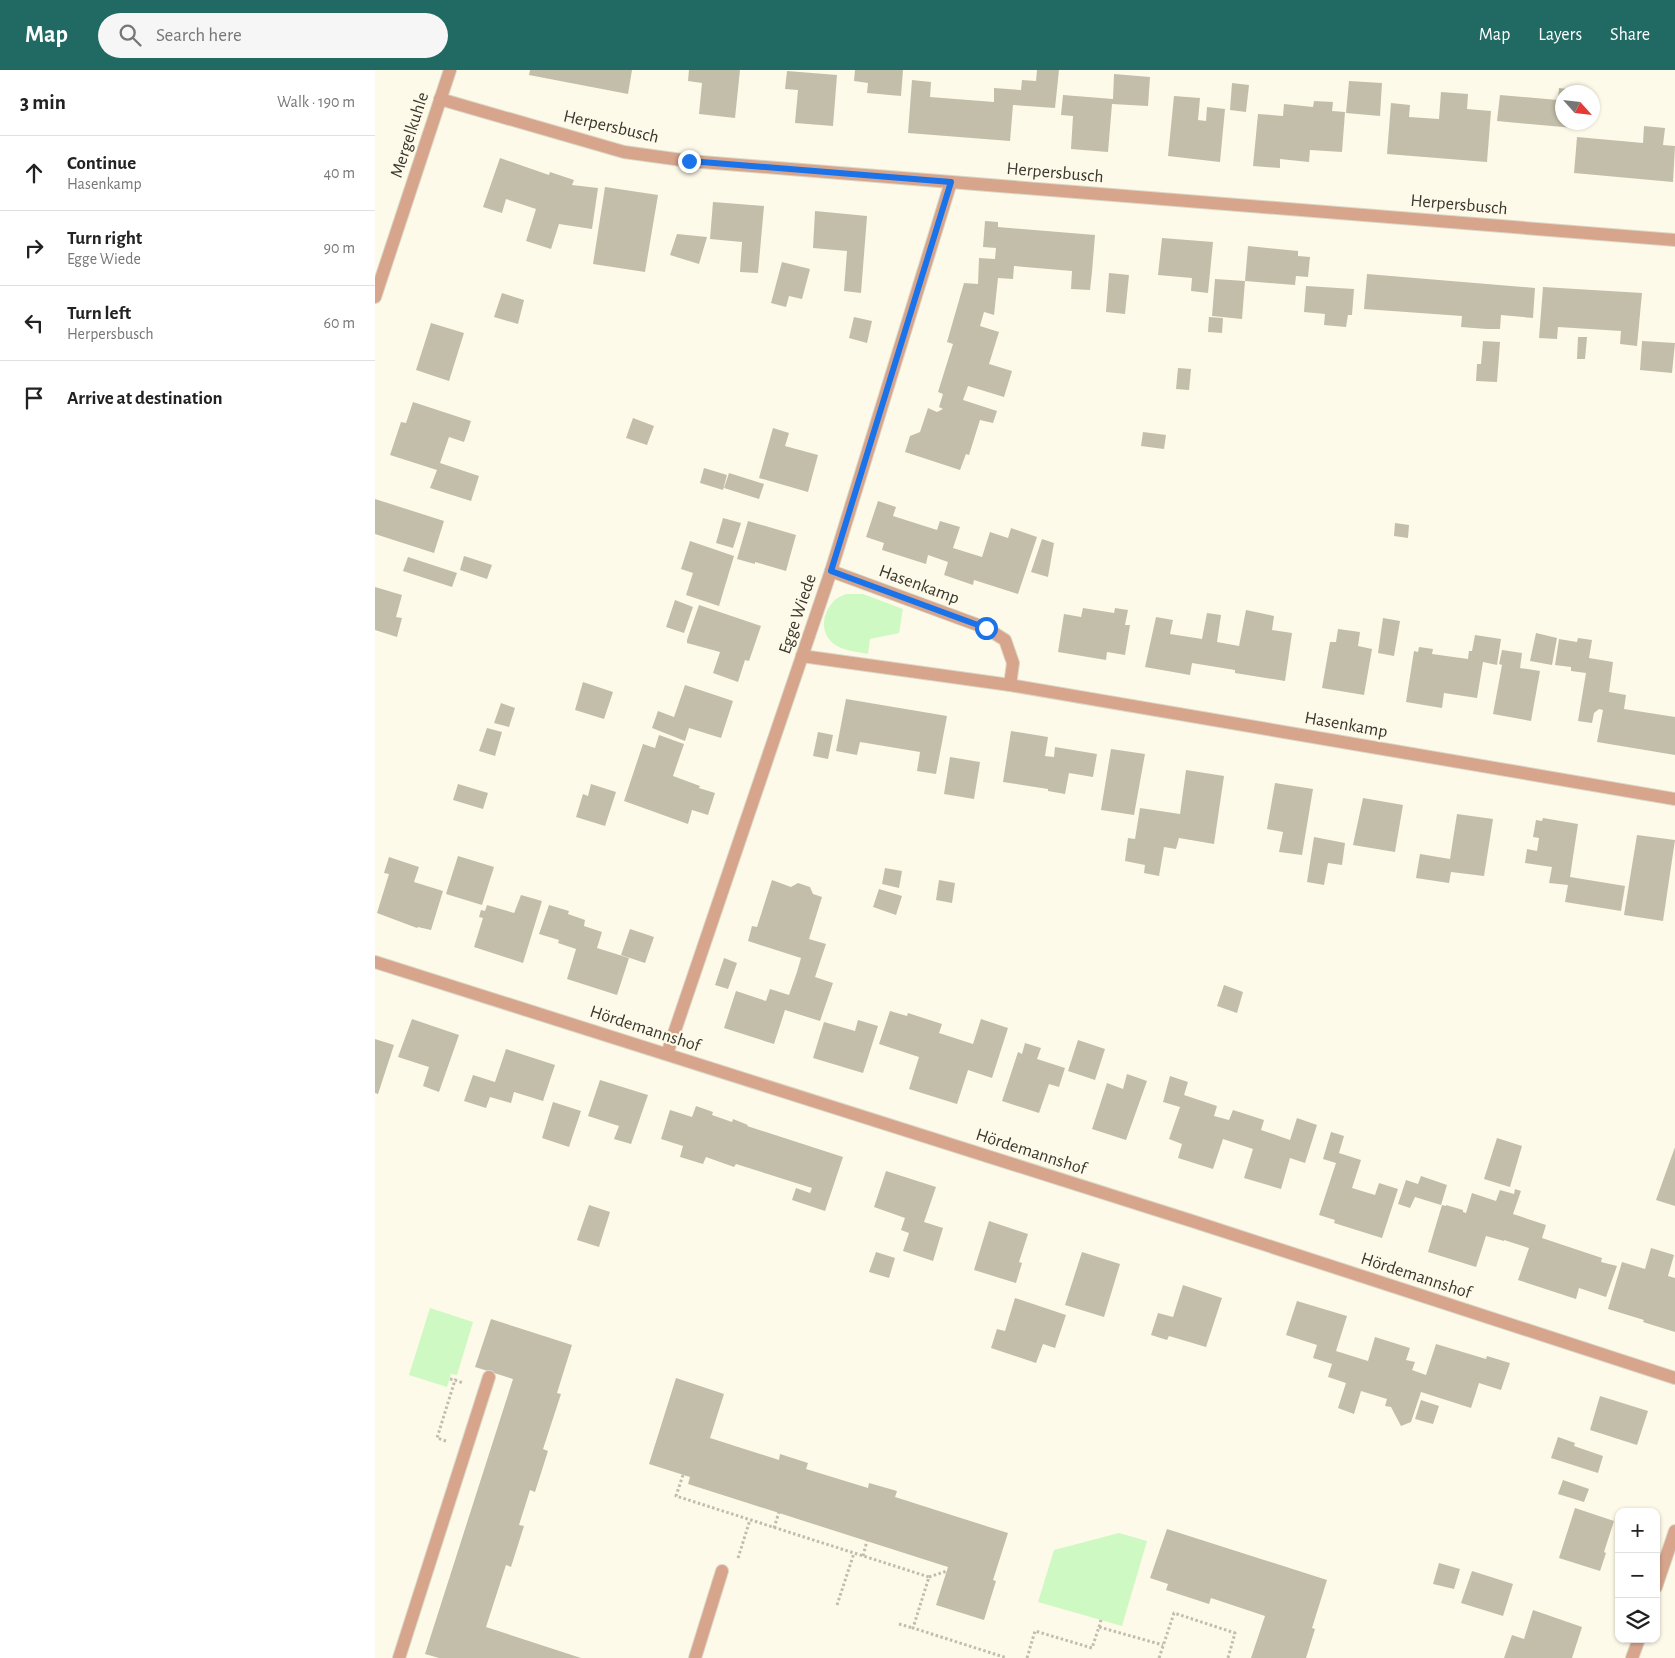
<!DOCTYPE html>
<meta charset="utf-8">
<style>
body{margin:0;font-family:"Alegreya Sans",sans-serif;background:#f6f6f6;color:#222}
.controls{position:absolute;right:15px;bottom:15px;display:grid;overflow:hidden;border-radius:10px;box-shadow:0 1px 4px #0004}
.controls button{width:45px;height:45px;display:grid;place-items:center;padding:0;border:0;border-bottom:1px solid #e0e0e0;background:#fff;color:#222;font:25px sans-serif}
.compass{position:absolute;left:1180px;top:15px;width:45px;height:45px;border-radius:50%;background:#fff;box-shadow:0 1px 4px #0004;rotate:117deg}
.stop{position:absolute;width:15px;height:15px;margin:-11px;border:4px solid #1a73e8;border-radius:50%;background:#fff}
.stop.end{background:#1a73e8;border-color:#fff;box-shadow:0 1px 5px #0008}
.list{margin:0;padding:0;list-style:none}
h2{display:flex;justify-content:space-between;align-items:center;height:65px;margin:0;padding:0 20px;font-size:21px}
h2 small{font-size:16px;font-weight:400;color:#767676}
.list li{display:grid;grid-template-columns:32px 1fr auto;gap:15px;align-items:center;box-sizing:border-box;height:75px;padding:0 20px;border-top:1px solid #e0e0e0}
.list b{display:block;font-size:19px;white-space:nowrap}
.list p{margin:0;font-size:16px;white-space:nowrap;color:#767676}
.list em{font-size:16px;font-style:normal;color:#767676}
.icon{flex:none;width:28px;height:28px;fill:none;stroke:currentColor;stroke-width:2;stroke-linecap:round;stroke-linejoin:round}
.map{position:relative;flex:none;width:1300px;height:1588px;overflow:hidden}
header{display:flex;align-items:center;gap:30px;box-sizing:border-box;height:70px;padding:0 25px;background:#216a63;color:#fff}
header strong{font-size:24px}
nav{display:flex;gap:28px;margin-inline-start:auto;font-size:18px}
.search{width:350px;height:45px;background:#f6f6f6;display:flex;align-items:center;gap:12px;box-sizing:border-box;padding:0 18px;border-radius:28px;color:#767676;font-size:19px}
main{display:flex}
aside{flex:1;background:#fff}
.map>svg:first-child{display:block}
.green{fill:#cef9c3}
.building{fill:#c3bea9}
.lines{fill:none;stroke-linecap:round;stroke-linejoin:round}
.lane-casing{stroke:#dbd7c7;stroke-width:14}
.street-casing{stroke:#dbd7c7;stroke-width:14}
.path{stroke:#c0bcae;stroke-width:3;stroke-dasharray:2.5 2.5;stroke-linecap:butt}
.lane{stroke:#d6a58c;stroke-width:12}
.street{stroke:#d6a58c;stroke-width:12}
.route{stroke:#1a73e8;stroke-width:6}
.labels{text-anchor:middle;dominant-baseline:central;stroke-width:4.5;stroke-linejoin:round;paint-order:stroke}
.street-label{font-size:18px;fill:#39372e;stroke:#fefae9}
</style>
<header>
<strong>Map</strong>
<div class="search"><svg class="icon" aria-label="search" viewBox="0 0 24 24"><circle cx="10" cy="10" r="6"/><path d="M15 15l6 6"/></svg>Search here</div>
<nav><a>Map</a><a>Layers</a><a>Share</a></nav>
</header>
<main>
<aside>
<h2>3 min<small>Walk · 190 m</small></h2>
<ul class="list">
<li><svg class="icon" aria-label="ahead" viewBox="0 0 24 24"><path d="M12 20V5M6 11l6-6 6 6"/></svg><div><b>Continue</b><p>Hasenkamp</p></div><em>40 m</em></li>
<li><svg class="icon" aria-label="right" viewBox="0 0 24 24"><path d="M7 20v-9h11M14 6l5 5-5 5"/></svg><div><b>Turn right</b><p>Egge Wiede</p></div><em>90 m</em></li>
<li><svg class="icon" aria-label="left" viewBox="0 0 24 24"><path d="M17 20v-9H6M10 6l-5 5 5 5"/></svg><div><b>Turn left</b><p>Herpersbusch</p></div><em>60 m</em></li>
<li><svg class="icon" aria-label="arrive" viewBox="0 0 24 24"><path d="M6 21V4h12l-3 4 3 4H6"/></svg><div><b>Arrive at destination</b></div></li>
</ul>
</aside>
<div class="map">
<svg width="1300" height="1588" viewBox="0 0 1300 1588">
<rect width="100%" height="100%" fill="#fefae9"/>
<!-- green -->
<g class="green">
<path d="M471,524h17l40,15 -4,24 -29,6 -2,15c-9,-2 -19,-3 -27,-6 -20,-8 -22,-31 -8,-46 3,-4 9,-6 13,-8z"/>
<path d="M55,1238l43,14 -16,53 -6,-1 -4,13 -38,-12z"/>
<path d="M744,1463l28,8 -25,85 -84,-24 16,-52z"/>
</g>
<!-- building -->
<g class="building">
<path d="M155,0h102l-4,24 -99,-19z"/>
<path d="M314,0h51l-5,48 -36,-4 3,-31 -14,-2z"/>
<path d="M480,0h48l-2,26 -34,-3 1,-10 -14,-2z"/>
<path d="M662,0h22l-4,38 -42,-3 -3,36 -102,-8 4,-53 19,2 -1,15 64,5v-14l27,2 1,-10 14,1z"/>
<path d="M412,1l50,4 -4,51 -38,-3 3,-33 -13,-1z"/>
<path d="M739,4l36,3 -2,29 -36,-2 -4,48 -37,-3 2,-33 -12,-1 2,-20 50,4z"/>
<path d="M974,11l33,2 -2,33 -34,-3z"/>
<path d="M857,13l17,2 -3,27 -16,-2z"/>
<path d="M1184,18l24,3v1h-20v30h11v6l-77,-7 3,-26 58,5z"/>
<path d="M1066,22l27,2 -1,15 24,2 -4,51 -100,-8 4,-51 19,2 -1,12 30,2z"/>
<path d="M799,26l26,2 -2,22 8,1 1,-14 18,2 -5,53 -52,-6z"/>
<path d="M939,31l19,1 -1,9 13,1 -3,40 -32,-2 -1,12 -29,-3v9l-27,-2 5,-52 25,2 1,-12 29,3z"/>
<path d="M1269,56l21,2 -2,17 12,1 -2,36 -99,-9 3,-36 66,6z"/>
<path d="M125,88l49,17 1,-3 24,8 -2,5 26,3 -6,41 -33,-5 -8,25 -25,-8 10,-32 -30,-10 -4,14 -19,-6z"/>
<path d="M230,117l53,8 -13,77 -52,-8z"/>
<path d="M338,132l51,4 -6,67 -18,-1 2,-30 -32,-3z"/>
<path d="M440,141l52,5 -6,77 -17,-2 3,-40 -34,-3z"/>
<path d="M610,151l13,1v5l97,8 -3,37 -2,18 -19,-1 1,-18 -58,-5 -1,13 -15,-1 -4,37 -10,-3 -4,14 19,6 -10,32 23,7 -8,26 -36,-11 -5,14 34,11 -4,12 -13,-3 -11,35 -3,-1 -6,16 -55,-18 5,-16 10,-4 8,-24 9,4 6,-3 -4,-2 4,-13 -5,-2 15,-48 -6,-2 17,-59 14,1 1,-26 16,1 1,-11 -13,-1z"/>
<path d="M302,164l30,3 -8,27 -29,-9z"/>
<path d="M787,168l51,4 -5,51 -17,-2 1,-13 -34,-3z"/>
<path d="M873,176l50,5v5l12,1 -2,20 -12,-1 -1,9 -50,-4z"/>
<path d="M407,192l28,7 -8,30 -13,-3 -3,11 -15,-4z"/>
<path d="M734,203l20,2 -4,39 -19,-2z"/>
<path d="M992,204l168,14 -2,30 -32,-3 -1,14h-13l-26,-2 1,-11 -98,-7z"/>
<path d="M840,209l30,2 -3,38 -30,-3z"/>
<path d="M931,216l48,3 -2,26h-4l-2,12 -22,-2 1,-11 -21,-2z"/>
<path d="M1168,217l99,6 -5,53 -17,-2 1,-13 -63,-4 -1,12 -18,-1z"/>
<path d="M127,223l22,7 -6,24 -24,-7z"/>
<path d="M479,247l18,4 -5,22 -18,-5z"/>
<path d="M834,247l14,1 -1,15 -14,-1z"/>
<path d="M56,253l33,10 -15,48 -33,-11z"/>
<path d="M1203,267h9l-2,22h-8z"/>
<path d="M1108,271l17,1 -3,40 -21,-1 1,-17h4z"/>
<path d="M1267,271l33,2 -3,30 -32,-3z"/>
<path d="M803,298l13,1 -2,21 -13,-1z"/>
<path d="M38,332l58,19 -7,21 -15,-5 -9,26 39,13 -8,25 -41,-13 7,-18 -47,-15 11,-33 5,1z"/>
<path d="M258,348l21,8 -7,19 -21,-7z"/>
<path d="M398,358l16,5 -4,13 33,9 -10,37 -49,-14z"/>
<path d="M768,362l23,3 -2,14 -23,-3z"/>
<path d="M329,398l23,7 -4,15 -23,-7z"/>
<path d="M354,403l35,11 -5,15 -35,-11z"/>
<path d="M0,429l69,22 -10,32 -59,-19z"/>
<path d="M503,431l18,6 -3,9 44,14 3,-9 20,6 -7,21 29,9 8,-25 18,6 3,-10 26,9 -19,57 -44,-14 -1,5 -29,-10 4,-13 -20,-7 -2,9 -44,-14 2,-7 -18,-6z"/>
<path d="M348,448l18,5 -8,25 -17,-5z"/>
<path d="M373,451l48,14 -10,36 -31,-9v2l-18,-5z"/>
<path d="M1020,453l14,2 -1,13 -14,-2z"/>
<path d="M667,469l12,4 -6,34 -17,-5z"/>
<path d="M315,471l44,15 -15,50 -33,-11 7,-22 -12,-4z"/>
<path d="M89,486l28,9 -5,14 -27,-9z"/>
<path d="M33,487l49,16 -5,14 -49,-16z"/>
<path d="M0,517l27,8 -6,22 6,1 -5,19 -22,-7z"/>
<path d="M300,530l18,7 -9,26 -18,-6z"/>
<path d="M324,535l62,21 -12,35 -4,-1 -7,22 -25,-9 7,-21 -33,-9v-3z"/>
<path d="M708,538l31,5 1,-5 13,2 -3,15h5l-5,30 -18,-3 -1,8 -48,-8 6,-38 17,3z"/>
<path d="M871,540l28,6 -2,14 20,3 -7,48 -50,-8v-3l-43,-7 -2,12 -45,-8 11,-50 17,3 -3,14 32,5 5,-26 14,2 -4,27 22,4z"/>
<path d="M1008,548l17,3 -6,35 -16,-3z"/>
<path d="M963,559l22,3 -2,14 14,3 -8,46 -42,-7 8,-46h6z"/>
<path d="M1161,563l21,5 -5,27 -22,-4z"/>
<path d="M1100,565l26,4 -4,26 -14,-3 -6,36 -33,-5 -2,15 -36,-6 8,-51 4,1 1,-5 14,2 -1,5 36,5 1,-8h3z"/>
<path d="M1203,568l14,2 -3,18 24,4 -4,30 17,3 -2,14 51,8v38l-78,-13 6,-32 -4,-1 -5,4 -2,10 -14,-2 8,-48 -15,-2v-4l-16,-2 4,-26 18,3z"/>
<path d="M1127,580l20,3 -2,15 20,3 -9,50 -38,-7 9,-49 -3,-1z"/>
<path d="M208,612l30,10 -9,27 -29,-9z"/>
<path d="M310,615l48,16 -12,37 -32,-10 -4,13 -33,-13 6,-17 16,6z"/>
<path d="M471,629l101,17 -11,58 -19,-3 3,-19 -60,-10 -3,13 -21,-4z"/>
<path d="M126,633l14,5 -6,19 -15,-4z"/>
<path d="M112,658l15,4 -7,24 -16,-5z"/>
<path d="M636,661l37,6 -3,19 9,1 1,-10 42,7 -4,23 -24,-4 -4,21 -17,-3v-2l-45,-7z"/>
<path d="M443,662l15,3 -5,24 -15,-3z"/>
<path d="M284,665l25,9 -11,32 27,10 -1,2 16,5 -7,22 -16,-5 -4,14 -64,-23 19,-57 12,4z"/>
<path d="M736,679l34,5 -11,61 -33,-5z"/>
<path d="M575,687l30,5 -6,37 -30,-5z"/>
<path d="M811,700l38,6 -10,68 -35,-6 -3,11 -12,-2 -5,29 -15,-3 1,-8 -20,-4 3,-23 7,1 5,-31 40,6z"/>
<path d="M900,713l38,6 -11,66 -23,-3 4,-20 -16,-3z"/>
<path d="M83,714l30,9 -5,16 -30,-9z"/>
<path d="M216,714l25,8 -11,34 -29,-9 7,-23 5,2z"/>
<path d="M988,728l40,7 -8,47 -42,-7z"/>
<path d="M1082,744l36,5 -9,57 -33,-4 -2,11 -33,-5 4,-24 30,5z"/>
<path d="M1168,748l35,6 -8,53 55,9 -4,25 -56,-9 3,-17 -19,-2 3,-16 -27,-4 2,-14 10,2 2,-13 -6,-1 3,-17 6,1z"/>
<path d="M1262,765l38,5 -12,81 -39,-6z"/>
<path d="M939,767l31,6 -3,22 -14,-2 -4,22 -17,-3z"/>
<path d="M83,786l36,11 -12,38 -36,-11z"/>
<path d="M14,787l30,10 -5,15 29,9 -12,39 -13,-3 -1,1 -40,-15 12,-39 -5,-1z"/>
<path d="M510,798l17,3 -3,17 -17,-4z"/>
<path d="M397,810l19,7 7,-4 12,4 3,7 9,3 -13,42 17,5 -11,33 18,6 -13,38 -35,-11 -11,34 -50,-16 12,-37 30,10 4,-12 19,6 8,-23 4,-14 -53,-17 4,-15 5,1z"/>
<path d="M564,810l16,3 -3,20 -16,-3z"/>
<path d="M504,819l23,7 -6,19 -23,-8z"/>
<path d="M146,825l21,6 -19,62 -49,-16 9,-29 -4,-1 2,-7 4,1 2,-6 27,8 1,-2z"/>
<path d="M174,835l20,6 -1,3 17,6 -1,6 18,6 -5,16 32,10 -12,37 -50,-16 9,-30 -18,-6 1,-3 -20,-6z"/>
<path d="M255,859l24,8 -9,26 -24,-8z"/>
<path d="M349,888l13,5 -9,26 -13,-4z"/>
<path d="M849,915l19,7 -6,21 -20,-7z"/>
<path d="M515,941l17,5 1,-3 34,11 -3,9 34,11 8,-25 27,9 -16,50 -24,-8 -11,34 -48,-15 10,-32 -40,-13z"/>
<path d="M37,949l47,16 -20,57 -16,-6 6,-19 -31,-10z"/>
<path d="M483,950l20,6 -15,47 -50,-15 11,-36 31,9z"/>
<path d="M0,969l19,6 -16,49 -3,-1z"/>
<path d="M703,970l27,9 -10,31 -27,-9z"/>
<path d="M650,973l16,5 -4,11 28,9 -6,19 -10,-3 -10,29 -37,-12 16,-49 4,2z"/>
<path d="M131,979l49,16 -12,36 -29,-9 -3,11 -21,-6 -4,11 -22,-7 9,-26 22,7z"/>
<path d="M752,1004l20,7 -21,59 -34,-11 15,-46 16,6z"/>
<path d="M795,1006l18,6 -4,13 33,11 -3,10 15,4 4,-10 31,10 -3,10 29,10 7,-22 20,7 -12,38 -15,-5 -9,31 -37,-11 9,-29 -30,-10 -10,30 -35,-11 4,-14 -13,-5 11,-32 -17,-5z"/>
<path d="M225,1010l48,15 -17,49 -17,-5 5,-13 -31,-10z"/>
<path d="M178,1032l28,9 -12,36 -27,-9z"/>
<path d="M321,1036l17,6 -1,3 20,7 1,-3 15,6 -1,1 96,31 -18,54 -33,-11 4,-12 14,5 2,-5 -76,-24 -2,3 -28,-10 -3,7 -23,-7 3,-11 -22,-7 9,-29 22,7z"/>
<path d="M956,1062l13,4 -5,17 22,7 -9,28 23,7 4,-12 19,6 -16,49 -48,-15 1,-3 -16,-5 17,-52 -13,-4z"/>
<path d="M1122,1068l25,8 -12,41 -26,-8z"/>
<path d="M1300,1077v59l-19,-6z"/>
<path d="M511,1101l50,16 -12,35 19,6 -10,33 -30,-10 6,-18 -8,-3 4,-12 -31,-11z"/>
<path d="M1046,1106l26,9 -6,20 -26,-8 -5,11 -12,-4 8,-24 12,4z"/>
<path d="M1140,1119l6,2 -8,23 33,11 -4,13 60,20 -1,4 16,4 -11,31 -27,-9 -3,11 -58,-19 11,-32 -25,-8v1l-18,-5 -10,31 -48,-15 14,-47 4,1v-1l17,5v2l3,1 6,-20 24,8 4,-11 14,4z"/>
<path d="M214,1135l21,7 -11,35 -22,-7z"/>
<path d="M614,1151l39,13 -9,28 3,1 -6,20 -42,-13z"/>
<path d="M1276,1178l23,7 -6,21 7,2v54l-32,-10 1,-2 -36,-11 14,-47 23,7z"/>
<path d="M501,1182l19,6 -6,20 -20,-6z"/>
<path d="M707,1182l38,12 -16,53 -39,-12z"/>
<path d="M808,1215l39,13 -16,49 -37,-11 -2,4 -16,-5 7,-22 15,4z"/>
<path d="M640,1228l51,17 -11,33 -12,-4 -7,19 -45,-15 6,-19 8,2z"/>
<path d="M922,1231l50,15 -11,35 32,10 7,-24 35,11 -4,12 9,2 -3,8 14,5 10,-31 50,15 1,-3 23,7 -9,27 -22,-7 -8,25 -50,-16 -10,30 -10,4 -10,-19 -6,-1 2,-7 -26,-8 -7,23 -16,-6 8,-25 -18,-6 4,-13 -19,-6 4,-13 -31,-10z"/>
<path d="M116,1249l81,26 -15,48 4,1 -18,55 5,2 -13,41 -5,-2 -11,35 5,1 -13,41 -5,-2 -20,62 95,31h-142l-14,-4 88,-275 -38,-12z"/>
<path d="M301,1308l48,16 -14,44 69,22 1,-6 28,9 -2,6 62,19 1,-5 28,8 -2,6 113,36 -15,47 3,1 -12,39 -48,-15 12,-38 -260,-83 2,-7 -41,-13z"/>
<path d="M1225,1326l48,15 -11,34 -47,-15z"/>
<path d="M1046,1330l18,6 -6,18 -18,-5z"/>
<path d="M1183,1367l17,6 -1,3 29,10 -5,17 -47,-15z"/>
<path d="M1188,1410l26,9 -5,13 -26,-8z"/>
<path d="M1200,1438l39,13 -10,31 2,1 -6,18 -41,-13z"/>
<path d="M792,1459l160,51 -15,48 3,1 -9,29h-55l14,-42 -54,-18 -2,6 -43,-14 2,-6 -18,-6z"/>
<path d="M1064,1493l21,6 -6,20 -21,-5z"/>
<path d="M1097,1501l41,13 -10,32 -42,-13z"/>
<path d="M1158,1540l49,17 -10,31h-68l8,-23 12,4z"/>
</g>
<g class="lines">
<!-- lane casing -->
<g class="lane-casing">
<path id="lane" d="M24,1588l90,-281"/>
</g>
<!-- street casing -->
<g class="street-casing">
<g id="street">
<path d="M65,29l184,53 65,9 986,79"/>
<path d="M0,227l75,-227"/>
<path d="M427,586l208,29 3,-22 -8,-23 -19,-12 -155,-57"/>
<path d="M635,615l665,114"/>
<path d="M0,892l817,259 483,157"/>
<path d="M292,984l164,-483 120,-389"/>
<path d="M1281,1517l19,-56"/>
<path d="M320,1588l27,-87"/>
<path d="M1257,1588l7,-19"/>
</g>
</g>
<!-- path -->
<g class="path">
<path d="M75,1309l5,1"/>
<path d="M71,1371l-9,-3 18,-58 8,3"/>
<path d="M308,1405l-7,21 253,81 -16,51 94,30"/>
<path d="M399,1458l5,-16"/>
<path d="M488,1486l4,-15"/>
<path d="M363,1488l12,-38"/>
<path d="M554,1507l18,-6"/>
<path d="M462,1535l17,-52"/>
<path d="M524,1554l14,4"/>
<path d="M724,1557l2,-7"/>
<path d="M652,1588l8,-27 57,17 7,-21 64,18"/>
<path d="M784,1588l15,-45 61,20 -7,25"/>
</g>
<!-- lane -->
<use href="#lane" class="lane"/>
<!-- street -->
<use href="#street" class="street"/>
</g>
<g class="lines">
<!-- route -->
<path class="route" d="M314,91l262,21 -120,389 155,57"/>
</g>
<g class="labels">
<!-- street labels -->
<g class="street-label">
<text transform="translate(236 57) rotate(13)">Herpersbusch</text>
<text transform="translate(35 65) rotate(-72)">Mergelkuhle</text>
<text transform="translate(680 103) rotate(5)">Herpersbusch</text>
<text transform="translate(1084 135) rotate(5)">Herpersbusch</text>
<text transform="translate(544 515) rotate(20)">Hasenkamp</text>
<text transform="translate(423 544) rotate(-71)">Egge Wiede</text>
<text transform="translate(971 655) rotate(10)">Hasenkamp</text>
<text transform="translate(270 959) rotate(18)">Hördemannshof</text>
<text transform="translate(656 1082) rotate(18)">Hördemannshof</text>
<text transform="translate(1041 1206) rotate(18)">Hördemannshof</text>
</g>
</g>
</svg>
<div class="controls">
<button>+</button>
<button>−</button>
<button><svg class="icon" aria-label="layers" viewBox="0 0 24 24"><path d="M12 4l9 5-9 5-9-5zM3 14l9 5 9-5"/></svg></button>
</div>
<svg class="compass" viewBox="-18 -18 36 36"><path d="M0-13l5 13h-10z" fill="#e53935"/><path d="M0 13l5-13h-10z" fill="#767676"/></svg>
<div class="stop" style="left:611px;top:558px"></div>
<div class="stop end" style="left:314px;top:91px"></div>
</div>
</main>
